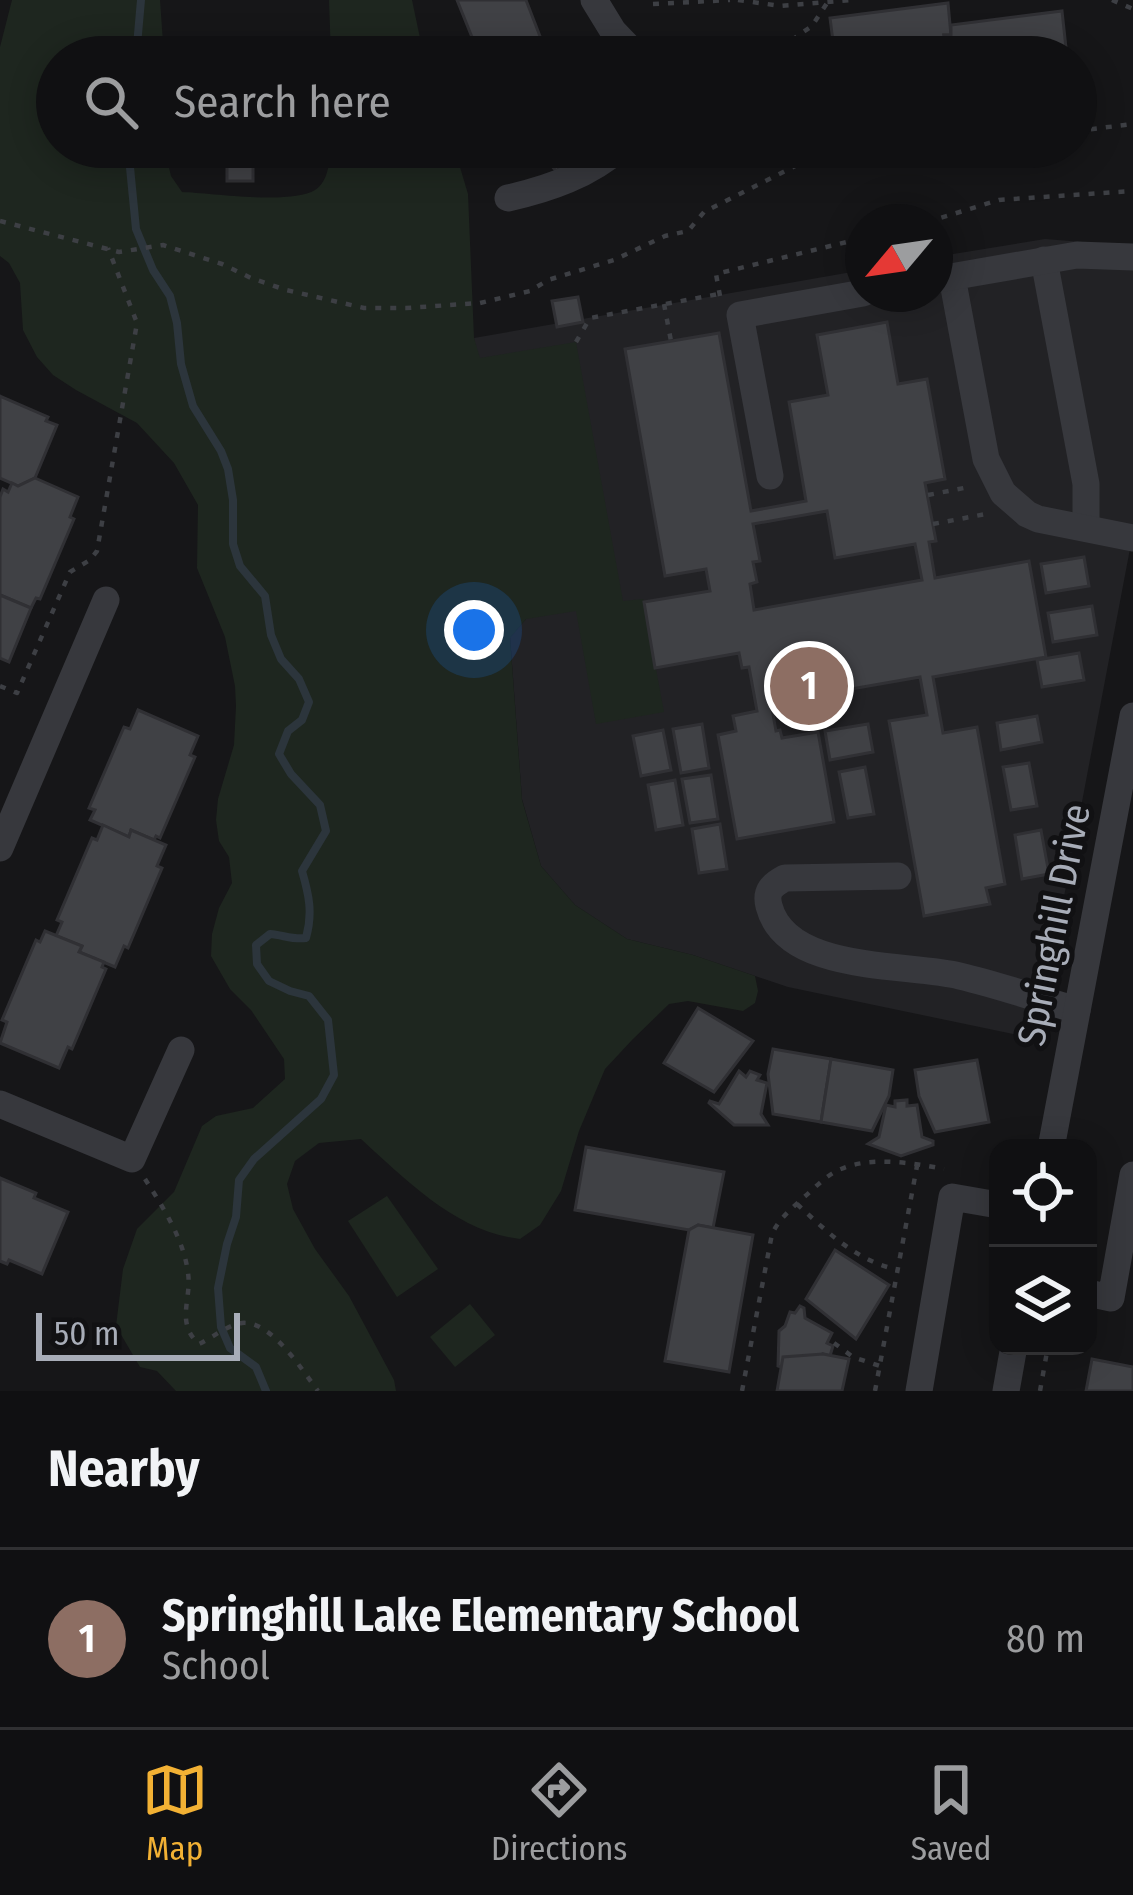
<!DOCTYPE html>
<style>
body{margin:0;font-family:"Fira Sans Condensed",sans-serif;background:#1e1e20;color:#f1f3f6}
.controls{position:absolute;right:36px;bottom:36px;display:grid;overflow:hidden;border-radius:24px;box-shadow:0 6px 30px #0003}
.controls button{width:108px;height:108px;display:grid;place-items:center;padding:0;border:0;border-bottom:3px solid #303032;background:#101012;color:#f1f3f6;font:60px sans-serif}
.compass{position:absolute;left:845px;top:204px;width:108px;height:108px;border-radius:50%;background:#101012;box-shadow:0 6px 30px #0003;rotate:241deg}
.scale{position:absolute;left:36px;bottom:30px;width:204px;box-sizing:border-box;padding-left:12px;border:6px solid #a8adb8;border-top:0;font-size:33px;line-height:42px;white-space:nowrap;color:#a8adb8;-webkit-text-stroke:9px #111113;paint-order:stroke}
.you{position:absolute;left:474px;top:630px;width:42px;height:42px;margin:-30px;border:9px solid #fff;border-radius:50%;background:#1a73e8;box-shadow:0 0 0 18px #1a73e833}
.badge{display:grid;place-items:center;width:78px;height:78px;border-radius:50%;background:#f2b134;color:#fff;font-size:39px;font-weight:700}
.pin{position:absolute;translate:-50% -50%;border:6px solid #fff;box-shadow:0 3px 12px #0006}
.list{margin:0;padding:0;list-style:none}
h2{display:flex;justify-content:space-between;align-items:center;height:156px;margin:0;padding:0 48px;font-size:51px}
h2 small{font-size:39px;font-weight:400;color:#9c9d9f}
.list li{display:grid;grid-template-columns:78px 1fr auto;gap:36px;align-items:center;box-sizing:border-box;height:180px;padding:0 48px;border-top:3px solid #303032}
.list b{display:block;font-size:45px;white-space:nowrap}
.list p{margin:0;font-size:39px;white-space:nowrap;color:#9c9d9f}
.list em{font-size:39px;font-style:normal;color:#9c9d9f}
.icon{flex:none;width:66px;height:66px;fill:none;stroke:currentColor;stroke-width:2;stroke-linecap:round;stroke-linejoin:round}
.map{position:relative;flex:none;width:1133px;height:1391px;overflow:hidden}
.search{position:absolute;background:#101012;box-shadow:0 6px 30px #0003;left:36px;right:36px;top:36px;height:132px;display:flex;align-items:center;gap:30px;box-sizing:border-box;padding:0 42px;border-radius:66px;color:#9c9d9f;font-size:45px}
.sheet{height:336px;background:#101012}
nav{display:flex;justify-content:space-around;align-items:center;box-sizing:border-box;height:168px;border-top:3px solid #303032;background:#101012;font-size:33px;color:#9c9d9f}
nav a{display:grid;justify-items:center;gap:6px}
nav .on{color:#f2b134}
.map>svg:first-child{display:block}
.built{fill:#222225}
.green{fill:#1e261f}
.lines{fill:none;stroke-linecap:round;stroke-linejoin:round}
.stream{stroke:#2c353c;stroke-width:8}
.building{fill:#404145;stroke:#303034;stroke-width:3;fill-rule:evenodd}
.path{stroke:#3d3f44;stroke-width:4.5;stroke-dasharray:6 9;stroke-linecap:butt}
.minor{stroke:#37383d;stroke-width:27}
.labels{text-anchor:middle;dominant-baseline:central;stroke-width:10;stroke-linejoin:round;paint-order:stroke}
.street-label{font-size:39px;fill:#a8adb8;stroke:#111113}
</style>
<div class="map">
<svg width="1133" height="1391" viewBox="0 0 1133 1391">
<rect width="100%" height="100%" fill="#161618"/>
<!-- built -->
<path class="built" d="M1045,239l88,7v287l-96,506 -249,-52 -95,-32 -66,-16 -52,-34 -34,-39 -19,-67 -12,-162 16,-18 -52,-281 389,-68v24h72v-37z"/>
<!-- green -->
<g class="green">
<path d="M12,0h148l4,57h-107v90h107l7,29 11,16c29,1 110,13 133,-2 14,-9 14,-28 16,-43h123l14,47 6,144 6,20 96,-16 47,259 20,-2 21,113 -68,12 -20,-113 -50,8 -16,19 12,162 19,66 34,39 52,34 66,16 62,21 3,15 -3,12 -12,8 -55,-10 -19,3 -37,36 -27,29 -26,62 -18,60 -21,34 -20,14c-63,-7 -114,-59 -159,-100l-42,4 -24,18 -8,23 6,25 22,40 34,47 45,84 2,11h-220l-19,-20 -17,-4 -24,-41 7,-57 14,-40 37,-37 28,-66 14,-10 37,-8 32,-29 -1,-20 -33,-49 -21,-21 -19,-33 1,-22 7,-26 13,-25 -3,-26 -10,-16 -3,-21 2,-21 16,-54 2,-39 -1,-20 -10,-49 -28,-69 1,-63 -24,-42 -37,-40 -61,-33 -23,-15 -16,-18 -14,-27 -3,-47 -11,-20 -9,-7v-209z"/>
<path d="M329,0h83l12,57h-93z"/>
<path d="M387,1196l51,73 -41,28 -49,-76z"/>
<path d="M470,1304l25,31 -40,32 -25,-30z"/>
</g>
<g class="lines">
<!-- stream -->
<g class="stream">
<path d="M136,57l5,-57"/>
<path d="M128,147l8,82 17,41 17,26 7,27 4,41 12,42 28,45 7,18 5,31v44l7,22 25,30 6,39 10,24 18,20 10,23 -7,18 -14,11 -9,23 12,20 29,31 6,26 -24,40c7,24 11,42 4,67 -13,2 -23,-3 -36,-4l-14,11 1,19 12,17 21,10 19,5 19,24 6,55 -13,24 -67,60 -15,21 -3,37 -9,27 -9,44 3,39 9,21 26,19 10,24"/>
</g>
</g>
<!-- building -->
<g class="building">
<path d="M457,0h69l22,57h-68z"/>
<path d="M948,3l3,32h-7l3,22h-112l-5,-39z"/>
<path d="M1062,11l5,46h-120l-3,-22h7v-10z"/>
<path d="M536,147h46l-26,24z"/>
<rect x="227" y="166" width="26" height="15"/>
<path d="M578,297l5,25 -26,5 -5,-26z"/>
<path d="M887,322l11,62 29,-5 18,100 -20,4 11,58 -7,1 6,36 94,-17 17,96 -113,20 10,56 34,-6 28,157 -19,4 4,16 -66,12 -35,-195 38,-6 -7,-38 -149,26 5,28 4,-1 2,8 36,-6 16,90 -97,17 -19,-104 18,-4 -3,-15 24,-5 -8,-44 -7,1 -3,-15 -84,15 -11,-66 66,-11 -4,-22 -41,7 -40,-227 94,-16 32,178 55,-10 -17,-99 39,-7 -11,-60zM827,511l8,47 80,-14 7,36 -168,30 -4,-26 7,-2 -4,-20 7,-1 -7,-37z"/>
<path d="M0,396l48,21 -2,4 11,4 -22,53 -17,8 -18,-8z"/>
<path d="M35,478l43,19 -8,20 4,2 -34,80 -4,-1 -5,10 -31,-13v-98l3,-8 5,3 4,-9 6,3z"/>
<path d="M1084,557l5,29 -43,7 -5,-29z"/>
<path d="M0,595l31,13 -22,54 -9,-4z"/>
<path d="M1092,606l5,29 -44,7 -5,-29z"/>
<path d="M1079,653l5,27 -42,7 -5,-27z"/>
<path d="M138,710l60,26 -8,19 5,2 -35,81 -4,-2 -2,4 -23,-10 -2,7 -39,-17 5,-10 -6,-2 35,-81 6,2z"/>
<path d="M1037,716l5,26 -41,8 -4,-27z"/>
<path d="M702,724l7,44 -28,5 -8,-44z"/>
<path d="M868,724l5,28 -43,8 -5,-29z"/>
<path d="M663,730l8,40 -30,6 -8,-40z"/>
<path d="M1029,763l8,43 -26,4 -8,-43z"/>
<path d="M865,767l9,47 -26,4 -9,-46z"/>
<path d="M711,775l7,44 -28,4 -8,-44z"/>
<path d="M675,780l8,45 -27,5 -8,-45z"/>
<path d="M720,824l7,45 -28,4 -7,-44z"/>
<path d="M103,825l26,12 2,-7 35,15 -9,21 5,2 -34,80 -4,-2 -9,21 -36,-15 3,-6 -26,-10 6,-14 -5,-2 35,-82 5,2z"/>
<path d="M1041,830l8,44 -27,5 -7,-44z"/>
<path d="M45,931l37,15 -3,6 25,10 -2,5 4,2 -34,80 -4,-2 -9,21 -59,-25 7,-21 -5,-2 34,-80 4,2z"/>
<path d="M698,1008l55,33 -39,51 -50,-29z"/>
<path d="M773,1049l58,10 -10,63 -48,-8 -5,-40z"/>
<path d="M831,1059l62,11 -4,26 -17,35 -51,-9z"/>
<path d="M977,1060l12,62 -54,10 -16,-36 -4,-26z"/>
<path d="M739,1071l7,6 4,-6 10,4 -3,5 10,3 -6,31 7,11h-34l-25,-22 1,-2 9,3z"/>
<path d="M907,1100v6l10,-1 5,32 11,4v4l-32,11 -33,-12 11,-7 7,-32 9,2v-6z"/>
<path d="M586,1147l138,25 -11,56 -15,-3 -9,5 -114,-20z"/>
<path d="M0,1178l36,15 -2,5 34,14 -26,62 -33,-14 -2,4 -7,-3z"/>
<path d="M698,1225l55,10 -24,137 -64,-11 24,-131z"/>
<path d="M835,1250l54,35 -33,54 -50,-40z"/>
<path d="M800,1306l4,2 1,10 27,15 -5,10 6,3 -3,10 -7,-2 -2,9 -31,-5 -9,9 -3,-1 1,-35 6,-5 5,-14 5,1z"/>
<path d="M823,1354l26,5 -7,32h-65l6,-34z"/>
<path d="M1092,1359l41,8v24h-47z"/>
</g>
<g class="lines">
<!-- path -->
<g class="path">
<path d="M738,0l43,6 69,-6"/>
<path d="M1112,0l21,9"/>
<path d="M653,4l77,-4"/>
<path d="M767,57l45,-31 15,-23"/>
<path d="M1076,131l57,-7"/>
<path d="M777,147l35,5"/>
<path d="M949,147l18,12 34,-12"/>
<path d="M0,221l119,31 44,-7 59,19 29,14 35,12 78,18h42l74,-5 50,-12 18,-11 66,-20 51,-24 23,-5 16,-19 95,-48 21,-17"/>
<path d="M927,222l72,-22 134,-9"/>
<path d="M720,296l-4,-22 147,-36"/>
<path d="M664,304l7,37"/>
<path d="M576,342l14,-24 129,-24"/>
<path d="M928,495l41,-8"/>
<path d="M933,524l53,-10"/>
<path d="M0,686l17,7 53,-121 20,-12 7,-9 40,-228 -29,-75"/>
<path d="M145,1179c18,28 39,61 43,94 4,26 -13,50 11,71 13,-6 28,-19 43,-21 29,-3 60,47 76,68"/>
<path d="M797,1204c30,28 61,58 102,66"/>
<path d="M834,1343l19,14 27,9"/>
<path d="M742,1391l30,-157c7,-15 19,-25 31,-36 12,-10 23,-23 38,-29 30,-13 72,-6 103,0"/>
<path d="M875,1391l42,-225"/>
<path d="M1040,1391l8,-45"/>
</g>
<!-- minor -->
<g class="minor">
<path d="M594,0l19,31 25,26"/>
<path d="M508,198c41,-9 81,-23 113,-51"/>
<path d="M1044,260l42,224v44"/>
<path d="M952,277l34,182 17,34 24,21 11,5 95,19"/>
<path d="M939,279l138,-24 56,2"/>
<path d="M770,476l-30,-161 123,-22"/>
<path d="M0,848l106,-248"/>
<path d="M898,876l-113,2c-13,7 -20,13 -16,28 17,67 137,57 191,70 39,9 78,23 117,34"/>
<path d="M0,1104l132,55 49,-109"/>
<path d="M1051,1148l82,-432"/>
<path d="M1088,1293l23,5 22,-123"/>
<path d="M919,1391l33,-194 46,8"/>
<path d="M1006,1391l8,-45"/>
</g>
</g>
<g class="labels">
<!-- street labels -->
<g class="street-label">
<text transform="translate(1054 925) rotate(-79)">Springhill Drive</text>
</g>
</g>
</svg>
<div class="controls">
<button><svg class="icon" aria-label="locate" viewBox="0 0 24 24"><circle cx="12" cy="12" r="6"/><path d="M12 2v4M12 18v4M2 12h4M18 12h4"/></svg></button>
<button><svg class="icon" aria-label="layers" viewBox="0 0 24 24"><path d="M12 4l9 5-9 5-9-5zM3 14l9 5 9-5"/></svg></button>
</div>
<svg class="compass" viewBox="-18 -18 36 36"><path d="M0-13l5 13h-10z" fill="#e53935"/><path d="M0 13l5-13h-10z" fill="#9c9d9f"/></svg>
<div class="scale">50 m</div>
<div class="you"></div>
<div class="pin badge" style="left:809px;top:686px;background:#8d6e63">1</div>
<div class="search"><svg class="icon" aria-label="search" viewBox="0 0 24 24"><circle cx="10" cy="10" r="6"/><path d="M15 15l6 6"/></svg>Search here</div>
</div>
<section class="sheet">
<h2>Nearby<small></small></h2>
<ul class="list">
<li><span class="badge" style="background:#8d6e63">1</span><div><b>Springhill Lake Elementary School</b><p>School</p></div><em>80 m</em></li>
</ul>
</section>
<nav>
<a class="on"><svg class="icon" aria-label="map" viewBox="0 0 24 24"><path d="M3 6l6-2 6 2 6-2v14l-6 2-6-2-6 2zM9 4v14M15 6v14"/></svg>Map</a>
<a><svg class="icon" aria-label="directions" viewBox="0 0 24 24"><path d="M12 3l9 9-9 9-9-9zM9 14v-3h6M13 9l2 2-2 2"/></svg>Directions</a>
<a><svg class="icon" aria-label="saved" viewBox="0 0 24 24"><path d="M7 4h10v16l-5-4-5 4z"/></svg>Saved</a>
</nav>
